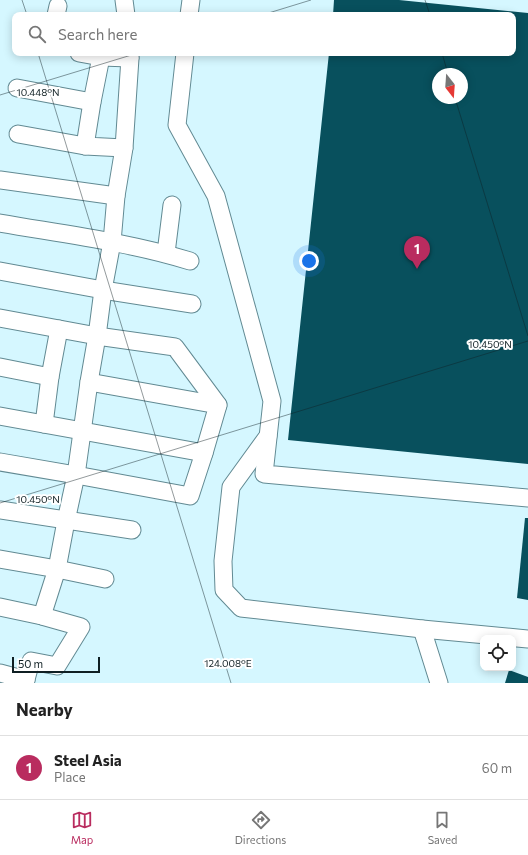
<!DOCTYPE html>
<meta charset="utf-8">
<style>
body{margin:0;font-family:Commissioner,sans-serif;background:#f2f2f2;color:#222}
.controls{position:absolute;right:12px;bottom:12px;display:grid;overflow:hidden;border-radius:8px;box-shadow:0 2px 10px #0003}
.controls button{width:36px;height:36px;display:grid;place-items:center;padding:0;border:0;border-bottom:1px solid #e0e0e0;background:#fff;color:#222;font:20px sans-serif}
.compass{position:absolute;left:432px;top:68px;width:36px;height:36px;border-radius:50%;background:#fff;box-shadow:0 2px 10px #0003;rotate:163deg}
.scale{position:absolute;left:12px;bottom:10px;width:88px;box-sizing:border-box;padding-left:4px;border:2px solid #0f1f23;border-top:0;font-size:11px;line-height:14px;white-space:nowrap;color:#0f1f23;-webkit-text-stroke:3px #fff;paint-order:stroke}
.you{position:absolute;left:309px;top:261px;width:14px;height:14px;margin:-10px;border:3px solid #fff;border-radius:50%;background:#1a73e8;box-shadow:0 0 0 6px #1a73e833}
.badge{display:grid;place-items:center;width:26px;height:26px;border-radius:50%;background:#b92c5f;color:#fff;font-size:13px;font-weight:700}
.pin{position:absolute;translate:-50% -33px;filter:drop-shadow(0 1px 2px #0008)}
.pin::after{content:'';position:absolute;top:21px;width:14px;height:12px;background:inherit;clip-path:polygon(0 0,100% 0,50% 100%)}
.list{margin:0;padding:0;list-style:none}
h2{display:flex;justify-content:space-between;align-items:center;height:52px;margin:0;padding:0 16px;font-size:17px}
h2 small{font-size:13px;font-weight:400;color:#767676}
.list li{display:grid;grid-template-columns:26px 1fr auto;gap:12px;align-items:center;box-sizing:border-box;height:64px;padding:0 16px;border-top:1px solid #e0e0e0}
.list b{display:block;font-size:15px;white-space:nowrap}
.list p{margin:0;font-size:13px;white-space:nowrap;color:#767676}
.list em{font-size:13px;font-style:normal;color:#767676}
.icon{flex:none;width:22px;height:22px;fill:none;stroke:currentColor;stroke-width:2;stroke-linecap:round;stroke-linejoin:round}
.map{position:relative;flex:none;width:528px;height:683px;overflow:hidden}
.search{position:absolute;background:#fff;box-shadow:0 2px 10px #0003;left:12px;right:12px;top:12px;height:44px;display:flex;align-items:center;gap:10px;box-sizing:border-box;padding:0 14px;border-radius:8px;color:#767676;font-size:15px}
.sheet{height:116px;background:#fff}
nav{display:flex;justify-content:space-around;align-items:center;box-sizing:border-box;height:56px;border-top:1px solid #e0e0e0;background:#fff;font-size:11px;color:#767676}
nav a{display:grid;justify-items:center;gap:2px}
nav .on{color:#b92c5f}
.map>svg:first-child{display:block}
.building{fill:#08505d;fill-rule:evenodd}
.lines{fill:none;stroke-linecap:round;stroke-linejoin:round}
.minor-casing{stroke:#628a93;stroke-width:19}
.minor{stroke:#fff;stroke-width:17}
.ticks{fill:none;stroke:#0f1f23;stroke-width:1;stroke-opacity:0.45}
.ticks-label{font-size:10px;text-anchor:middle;fill:#0f1f23;stroke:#fff;stroke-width:4;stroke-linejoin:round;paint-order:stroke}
</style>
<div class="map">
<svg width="528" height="683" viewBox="0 0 528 683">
<rect width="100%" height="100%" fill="#d5f7ff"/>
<!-- building -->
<g class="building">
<path d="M334,0h65l129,13v451l-240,-24 41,-387h184v-38h-180zM438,74h24v24h-24z"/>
<path d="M525,518h3v82l-11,-2z"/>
<path d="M509,670l19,7v6h-23z"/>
</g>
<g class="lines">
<!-- minor casing -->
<g class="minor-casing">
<g id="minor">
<path d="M124,0l2,15"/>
<path d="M56,15l2,-9"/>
<path d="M189,15l2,-15"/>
<path d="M79,53l22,4 29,1"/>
<path d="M185,53l-8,72 39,71 56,205 -8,73 264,24"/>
<path d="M101,57l-9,45 -7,44 39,2"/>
<path d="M17,88l75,14"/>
<path d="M18,134l67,12"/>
<path d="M0,180l116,16"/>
<path d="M0,223c63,11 128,19 190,38"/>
<path d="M166,253l6,-48"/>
<path d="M0,271l103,19 89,14"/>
<path d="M0,318l97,18 78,11 43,58 -14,48 -14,43 -114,-21 -76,-13"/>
<path d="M0,367l50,10 9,-48"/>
<path d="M89,382l129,23"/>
<path d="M0,416l204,37"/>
<path d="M44,424l6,-47"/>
<path d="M268,436l-37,51 -8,74 1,29 17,18 181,21 106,10"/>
<path d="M0,510l132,20"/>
<path d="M0,559l57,10 48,10"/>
<path d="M0,607l42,9 39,11 -24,39 -26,-5 -6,22"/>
<path d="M42,616l15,-47 9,-48 10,-46 13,-93 8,-46 6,-46 9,-48 4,-46 8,-48 6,-90v-5"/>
<path d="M422,629l17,54"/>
<path d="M0,673l26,7"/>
</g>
</g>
<!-- minor -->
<use href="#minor" class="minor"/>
</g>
<!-- ticks -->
<path class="ticks" d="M22,0l5,15M425,0l5,15M262,15l49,-15M38,53l193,630M442,53l6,21M0,95l138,-42M455,98l73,238M0,503l528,-162"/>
<g class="ticks-label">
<text x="38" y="96">10.448°N</text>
<text x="490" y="348">10.450°N</text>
<text x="38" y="503">10.450°N</text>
<text x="228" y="667">124.008°E</text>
</g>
</svg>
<div class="controls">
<button><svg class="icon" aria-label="locate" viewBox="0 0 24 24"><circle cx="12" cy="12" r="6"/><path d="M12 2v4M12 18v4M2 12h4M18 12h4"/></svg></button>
</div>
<svg class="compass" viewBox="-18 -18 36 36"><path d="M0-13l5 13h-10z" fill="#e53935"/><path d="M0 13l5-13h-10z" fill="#767676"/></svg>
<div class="scale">50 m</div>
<div class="you"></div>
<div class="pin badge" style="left:417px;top:269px">1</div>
<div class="search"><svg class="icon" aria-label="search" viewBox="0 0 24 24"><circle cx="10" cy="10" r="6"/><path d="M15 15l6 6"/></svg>Search here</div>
</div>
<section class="sheet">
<h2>Nearby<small></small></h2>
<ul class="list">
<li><span class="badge">1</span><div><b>Steel Asia</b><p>Place</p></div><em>60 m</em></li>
</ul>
</section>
<nav>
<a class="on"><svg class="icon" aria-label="map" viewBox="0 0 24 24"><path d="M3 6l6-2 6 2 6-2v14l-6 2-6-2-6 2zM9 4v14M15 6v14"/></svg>Map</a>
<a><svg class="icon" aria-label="directions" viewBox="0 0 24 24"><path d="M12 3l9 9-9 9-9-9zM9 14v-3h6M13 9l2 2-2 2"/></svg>Directions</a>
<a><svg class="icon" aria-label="saved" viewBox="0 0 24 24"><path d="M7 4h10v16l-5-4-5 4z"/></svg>Saved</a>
</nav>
